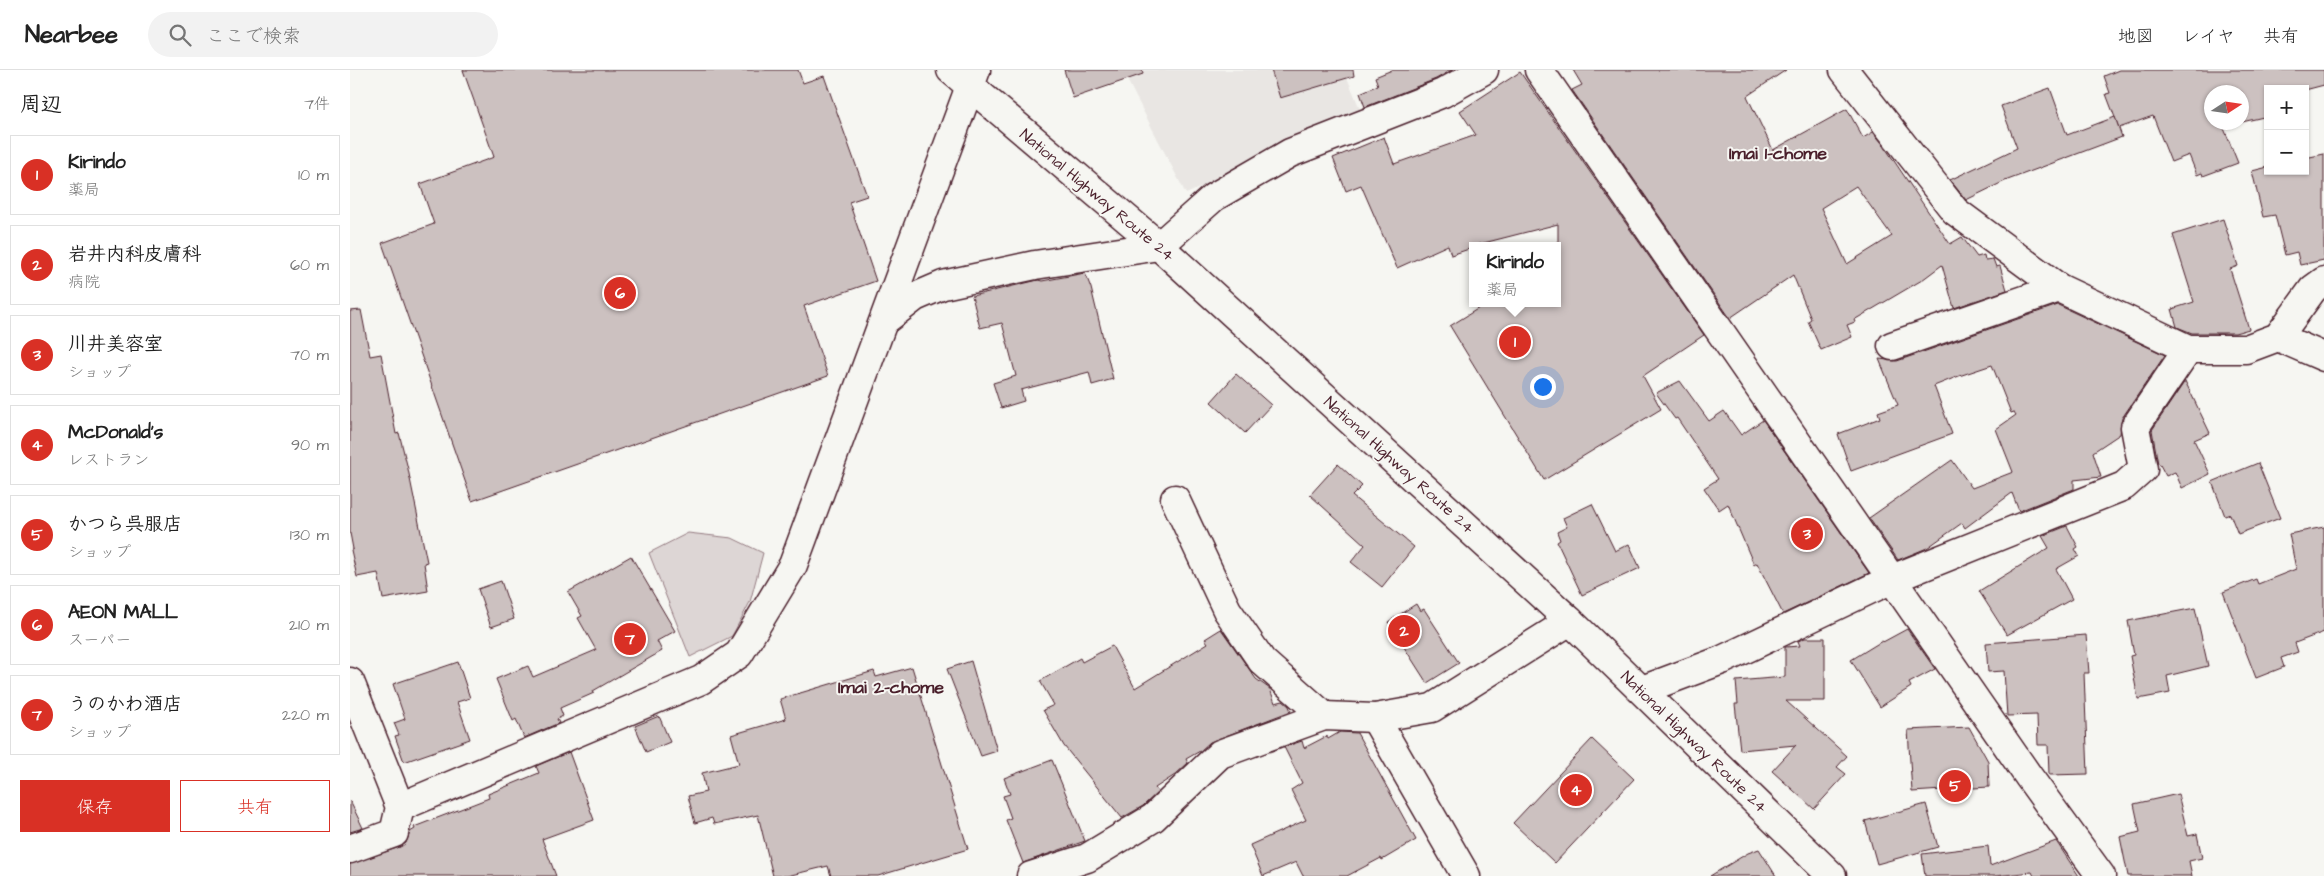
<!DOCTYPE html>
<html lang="ja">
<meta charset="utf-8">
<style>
body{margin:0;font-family:"Architects Daughter","Klee One",sans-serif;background:#f2f2f2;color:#222}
.controls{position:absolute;right:15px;top:15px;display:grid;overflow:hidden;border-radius:0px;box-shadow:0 1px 4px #0004}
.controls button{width:45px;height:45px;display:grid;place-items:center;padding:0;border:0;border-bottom:1px solid #e0e0e0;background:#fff;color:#222;font:25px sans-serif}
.compass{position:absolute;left:1854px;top:15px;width:45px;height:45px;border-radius:50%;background:#fff;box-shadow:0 1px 4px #0004;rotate:78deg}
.you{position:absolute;left:1192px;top:316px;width:18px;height:18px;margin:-12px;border:4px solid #fff;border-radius:50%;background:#1a73e8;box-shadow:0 0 0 8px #1a73e833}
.badge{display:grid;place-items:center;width:32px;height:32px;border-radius:50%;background:#d93025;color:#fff;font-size:16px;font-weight:700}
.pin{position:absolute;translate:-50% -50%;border:2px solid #fff;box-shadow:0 1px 5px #0006}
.popup{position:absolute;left:1119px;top:172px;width:92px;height:65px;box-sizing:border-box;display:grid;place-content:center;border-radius:0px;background:#fff;filter:drop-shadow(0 1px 4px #0005);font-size:16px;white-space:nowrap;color:#767676}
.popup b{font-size:19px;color:#222}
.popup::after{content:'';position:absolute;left:50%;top:100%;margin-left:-10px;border:10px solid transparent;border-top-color:#fff}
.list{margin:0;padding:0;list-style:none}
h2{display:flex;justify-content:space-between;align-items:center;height:65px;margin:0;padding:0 20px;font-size:21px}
h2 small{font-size:16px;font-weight:400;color:#767676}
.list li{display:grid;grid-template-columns:32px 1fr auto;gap:15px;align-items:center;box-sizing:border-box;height:80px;margin:0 10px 10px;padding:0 10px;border:1px solid #e0e0e0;border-radius:0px}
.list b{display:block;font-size:19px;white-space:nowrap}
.list p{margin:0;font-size:16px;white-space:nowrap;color:#767676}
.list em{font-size:16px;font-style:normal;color:#767676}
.actions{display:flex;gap:10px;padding:15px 20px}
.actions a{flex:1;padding:11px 0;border:1px solid #d93025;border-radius:0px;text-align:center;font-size:18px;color:#d93025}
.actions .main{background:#d93025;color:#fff}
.icon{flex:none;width:28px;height:28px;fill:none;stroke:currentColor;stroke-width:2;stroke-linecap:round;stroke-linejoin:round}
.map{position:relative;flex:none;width:1974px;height:806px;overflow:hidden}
header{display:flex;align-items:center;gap:30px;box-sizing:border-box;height:70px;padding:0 25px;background:#fff;border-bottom:1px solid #e0e0e0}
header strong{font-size:24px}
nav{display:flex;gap:28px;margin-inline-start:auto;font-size:18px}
.search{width:350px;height:45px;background:#f2f2f2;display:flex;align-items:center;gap:12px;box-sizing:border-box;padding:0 18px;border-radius:28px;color:#767676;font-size:19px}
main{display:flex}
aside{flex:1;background:#fff}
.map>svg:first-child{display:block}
.built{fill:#e9e6e3}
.green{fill:#ddd6d5;stroke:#947a80}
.building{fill:#ccc1c0;stroke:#4a1f2b;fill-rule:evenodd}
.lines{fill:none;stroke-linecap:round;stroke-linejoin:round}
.street-casing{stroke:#4a1f2b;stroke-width:31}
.highway-casing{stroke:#4a1f2b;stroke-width:31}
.street{stroke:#f6f6f2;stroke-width:28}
.highway{stroke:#f6f6f2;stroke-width:28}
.labels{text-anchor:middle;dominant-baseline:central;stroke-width:4;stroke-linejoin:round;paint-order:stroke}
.street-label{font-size:16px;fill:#4a1f2b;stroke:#f6f6f2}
.neighbourhood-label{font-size:18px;font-weight:bold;fill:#4a1f2b;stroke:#f6f6f2}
</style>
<header>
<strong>Nearbee</strong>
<div class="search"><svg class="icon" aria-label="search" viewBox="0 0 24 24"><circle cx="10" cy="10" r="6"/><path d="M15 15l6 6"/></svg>ここで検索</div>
<nav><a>地図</a><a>レイヤ</a><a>共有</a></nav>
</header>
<main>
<aside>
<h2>周辺<small>7件</small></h2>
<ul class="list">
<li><span class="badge">1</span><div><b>Kirindo</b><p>薬局</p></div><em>10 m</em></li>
<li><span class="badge">2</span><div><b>岩井内科皮膚科</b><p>病院</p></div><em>60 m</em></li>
<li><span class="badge">3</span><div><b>川井美容室</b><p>ショップ</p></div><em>70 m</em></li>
<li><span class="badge">4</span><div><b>McDonald's</b><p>レストラン</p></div><em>90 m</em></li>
<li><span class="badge">5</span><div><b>かつら呉服店</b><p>ショップ</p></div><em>130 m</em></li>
<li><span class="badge">6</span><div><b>AEON MALL</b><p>スーパー</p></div><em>210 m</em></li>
<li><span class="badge">7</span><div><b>うのかわ酒店</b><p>ショップ</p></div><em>220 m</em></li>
</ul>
<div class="actions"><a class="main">保存</a><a>共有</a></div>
</aside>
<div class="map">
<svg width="1974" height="806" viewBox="0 0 1974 806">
<rect width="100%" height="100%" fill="#f6f6f2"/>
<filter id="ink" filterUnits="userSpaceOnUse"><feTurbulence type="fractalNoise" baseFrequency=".02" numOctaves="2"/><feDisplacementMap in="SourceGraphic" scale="10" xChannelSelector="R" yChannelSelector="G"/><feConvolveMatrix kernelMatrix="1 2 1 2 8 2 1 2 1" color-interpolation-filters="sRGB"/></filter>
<g filter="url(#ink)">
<!-- built -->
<path class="built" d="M772,0h222l18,44 -176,80z"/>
<!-- green -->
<path class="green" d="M338,463l44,5 31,15 -13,49 -18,34 -42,21 -41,-104z"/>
<!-- building -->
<g class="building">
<path d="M113,0h335l5,13 21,-7 43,120 -18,6 27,79 -72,25 24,70 -356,125 -90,-258 52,-19 -14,-40 74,-27z"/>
<path d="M714,0h78l1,4 -70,24z"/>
<path d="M921,0h82l1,6 -74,22z"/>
<path d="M1042,0h60l-16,9 -71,28 -5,-14 18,-8 -3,-8z"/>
<path d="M1223,0h213l-39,26 26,54 74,-41 16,29 10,-6 9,11 68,101 12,-7 15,20 7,-2 1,5 8,-1 3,8 4,-1 7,24 -53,18 -12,-43 -20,15 -68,40 1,2 -8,3 5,12 -31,13 -13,-29 3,-2 -18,-44 -63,43 -158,-228 10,-5zM1506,116l36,50 -45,28 -26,-56z"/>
<path d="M1769,0h205v15l-19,5 -37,-1v27l-26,6v-30h-30v30h26l-15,4 15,37 -35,13 -1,-3 -5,2 -8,-20 -18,7 -18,-46 -34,12 -13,-34 4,-1 -6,-17z"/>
<path d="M1170,2l184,263 -61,41 18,33 -117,71 -94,-154 37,-23h71v-79l-86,22v2l-21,7 -3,-10 -51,23 -36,-83 -15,6 -13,-33 51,-21 10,27 82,-29 -16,-24z"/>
<path d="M1700,18l17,47 48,-18 7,20 -117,44 -39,19 -16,-20 67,-32 -16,-42z"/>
<path d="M1974,84v106l-24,5 -3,-13 -12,3 -10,-40 -12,2 -11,-46 16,-4v4h37v-13z"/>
<path d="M1873,149l15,47 -8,3 19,60 -14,4h-43l-15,-6 -5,-18 22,-7 -21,-67z"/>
<path d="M735,203l6,15 22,91 -21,6 -3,-13 -68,18 3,11 -23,7 -8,-25 23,-7 -14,-53 -22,5 -8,-32 66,-16 4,1z"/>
<path d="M1708,235l107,50 -43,63 -2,16 -27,18 8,25 -27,3v9l-55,22 -7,-18 -47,35 -3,-5 -35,25 -29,12 -29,-42 83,-58 20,28 41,-16 -17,-43 20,-14 -2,-3 -3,1 -19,-48 -33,11 -25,10 18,48 -101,37 -13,-37 42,-16 -2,-6 20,-7 -19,-46 18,2z"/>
<path d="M11,240l9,46 11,-2 15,80 3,-1 9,36 19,93 -3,1 4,28 -45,8 -5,-26 -21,4 -6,-27 2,-1 -3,-16v-222z"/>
<path d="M886,304l35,31 -26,28 -34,-31z"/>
<path d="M1330,311l29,40 15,-10 17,24 22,-15 106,153 -86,41 -26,-51 -3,2 -26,-61 -9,6 -15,-22 14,-9 -41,-61 -2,1 -19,-26z"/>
<path d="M1835,311l25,52 -16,7 16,34 -28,14 -7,-16 -9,4 -7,-13 -1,1 -6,-34z"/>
<path d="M1908,393l22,55 -42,16 -8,-20 -5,2 -13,-34z"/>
<path d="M988,394l24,22 -10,10 62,51 -32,40 -31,-25 14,-17 -55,-50z"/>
<path d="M1242,434l23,47 14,-7 11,24 -58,27 -25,-53 3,-2 -3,-8 10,-5 -4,-9z"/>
<path d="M1717,456l11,21 -3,2 4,7 -23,13 16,30 -65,36 -28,-44 70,-43 -7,-12z"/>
<path d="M1974,457v105l-29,11 3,9 -17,6 3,9 -28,11 -33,-86 33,-13 2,5 38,-15 -7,-35z"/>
<path d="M281,486l44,75 -18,10 5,10 -69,40 1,2 -34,15 3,8 -6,3 2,4 -35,15 -8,-19 -3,2 -17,-42 32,-13 5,11 63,-27 -18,-32 4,-2 -14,-24z"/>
<path d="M151,511l13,38 -23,8 -13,-38z"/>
<path d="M1066,534l4,7 4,-2 35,54 -32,20 -39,-61z"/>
<path d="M1845,538l13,58 -41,10 3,17 -32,6 -8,-43 4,-1 -6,-34z"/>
<path d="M871,559l35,50 14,10 5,14 8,-2 6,5 2,5 -81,31 -10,9 -14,8 2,4 -13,12 -20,13 3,4 -15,14 -21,12 -58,-72 -21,-36 11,-5 -14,-24 40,-23 2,4 30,-16 23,42 73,-45 -3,-4z"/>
<path d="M1557,559l28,40 -26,14 2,4 -31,20 -29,-47 31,-19 1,1z"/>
<path d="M1736,565l3,38h-5l4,101 -39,1 -1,-30h-10l-1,-30 -30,1 -3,-45 -16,1 -2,-29z"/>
<path d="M1455,568h20v63h-39l61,55 -10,11 9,7 -32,35 -42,-38 24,-26 -56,5 -5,-46h3l-2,-23 49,-4v-30l15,-1 -2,-5z"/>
<path d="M621,591l26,90 -16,5 -34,-87z"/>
<path d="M108,592l12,36 -13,4 13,37 -66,23 -9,-26 4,-1 -5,-12 11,-4 -12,-35z"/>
<path d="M562,597l56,182 -90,27h-47l-3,-10 -41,10h-14l-15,-61 -44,9 -2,-6 -17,5 -7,-27 18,-4 -4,-19 37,-9 -8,-29 55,-16 -6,-20 94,-28 2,6z"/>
<path d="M309,646l11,26 -24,10 -11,-26z"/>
<path d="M1619,657l19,34 1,26 -77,5 -4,-62z"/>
<path d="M990,662l17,1 59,107 -34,20 -1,-2 -34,18h-44l-7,-14 -33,14 -13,-31 56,-25 -15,-30 11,-7 -18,-36 18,-6 2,7 23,-12 1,3z"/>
<path d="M1242,669l42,40 -79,84 -42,-40z"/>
<path d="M219,682l25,68 -52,19 14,37h-206v-12l50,-17 6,-4 4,-11 5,-3 -1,-2 75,-29 -1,-4 51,-21 -3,-7z"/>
<path d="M702,690l33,81 -62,22 -17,-43 5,-2 -8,-22 7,-2 -6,-16z"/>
<path d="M1828,724l10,42 9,-2 5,24 -13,3 3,15h-64l-8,-39 20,-5 -6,-28z"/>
<path d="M0,731l13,27 -13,4z"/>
<path d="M1576,734l12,43 -61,17 -12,-43z"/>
<path d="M1706,771l23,35h-45l-2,-4 -37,4h-70l-3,-22 66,-8 2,20z"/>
<path d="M1409,779l17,27h-66l38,-23z"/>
</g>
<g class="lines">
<!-- street casing -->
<g class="street-casing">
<g id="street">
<path d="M1189,0l490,707 72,99"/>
<path d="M1494,0l111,141 104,77 129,61h58l32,-12 35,-48 11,-8"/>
<path d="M534,251l31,-24 28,-12 92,-20 124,-19 55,-49 76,-44 153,-60 41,-23"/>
<path d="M1928,267l46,20"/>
<path d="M1542,276l167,-58"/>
<path d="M825,429l52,111 35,51 62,55"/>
<path d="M0,612l50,125 -6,26 -44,16"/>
<path d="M1292,620l80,-30 170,-81 232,-93 19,-17 -8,-42 53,-78"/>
<path d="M1025,648l91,158"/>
<path d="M50,737l301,-127 38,-26 54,-89 183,-495"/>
<path d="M681,806l56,-18 66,-40 67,-64 104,-38 51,2 57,-10 138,-87"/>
</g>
</g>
<!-- highway casing -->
<g class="highway-casing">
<path id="highway" d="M601,0l208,176 411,375 262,255"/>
</g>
<!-- street -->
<use href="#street" class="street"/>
<!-- highway -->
<use href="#highway" class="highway"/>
</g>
</g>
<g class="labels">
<!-- street labels -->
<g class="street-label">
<text transform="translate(747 125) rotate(40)">National Highway Route 24</text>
<text transform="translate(1049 395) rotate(42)">National Highway Route 24</text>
<text transform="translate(1344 672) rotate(44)">National Highway Route 24</text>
</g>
<!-- neighbourhood labels -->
<g class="neighbourhood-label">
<text x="1428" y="83">Imai 1-chome</text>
<text x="541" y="617">Imai 2-chome</text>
</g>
</g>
</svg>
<div class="controls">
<button>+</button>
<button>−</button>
</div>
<svg class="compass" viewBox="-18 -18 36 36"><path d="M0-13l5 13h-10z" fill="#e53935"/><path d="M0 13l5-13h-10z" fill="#767676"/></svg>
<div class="you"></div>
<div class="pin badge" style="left:1165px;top:272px">1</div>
<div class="popup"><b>Kirindo</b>薬局</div>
<div class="pin badge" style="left:1054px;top:561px">2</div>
<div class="pin badge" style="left:1457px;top:464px">3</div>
<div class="pin badge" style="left:1226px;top:720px">4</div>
<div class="pin badge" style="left:1605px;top:716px">5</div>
<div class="pin badge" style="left:270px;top:223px">6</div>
<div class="pin badge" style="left:280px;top:569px">7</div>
</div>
</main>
